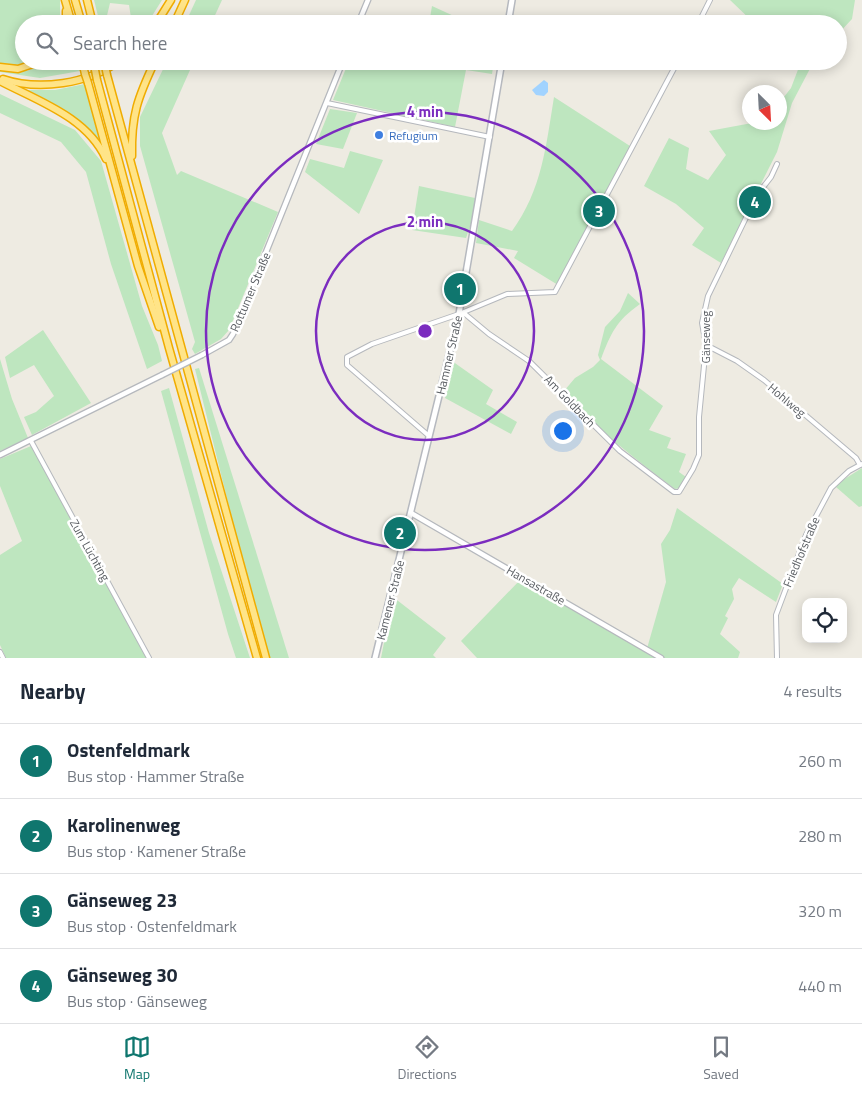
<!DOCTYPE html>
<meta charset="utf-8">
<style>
body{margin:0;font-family:"Titillium Web",sans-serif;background:#f2f2f3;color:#1f2937}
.controls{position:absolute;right:15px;bottom:15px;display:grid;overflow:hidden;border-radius:10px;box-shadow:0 2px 12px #0003}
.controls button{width:45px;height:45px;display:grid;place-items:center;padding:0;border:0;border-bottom:1px solid #e0e1e3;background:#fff;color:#1f2937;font:25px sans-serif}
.compass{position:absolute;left:742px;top:85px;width:45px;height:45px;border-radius:50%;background:#fff;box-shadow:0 2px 12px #0003;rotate:156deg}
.you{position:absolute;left:562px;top:430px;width:18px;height:18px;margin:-12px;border:4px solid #fff;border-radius:50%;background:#1a73e8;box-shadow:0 0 0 8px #1a73e833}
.badge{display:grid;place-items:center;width:32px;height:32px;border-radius:50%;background:#0f766e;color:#fff;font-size:16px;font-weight:700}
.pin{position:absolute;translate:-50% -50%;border:2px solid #fff;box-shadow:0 1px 5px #0006}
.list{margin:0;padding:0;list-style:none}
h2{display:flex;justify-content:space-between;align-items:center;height:65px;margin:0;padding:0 20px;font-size:21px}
h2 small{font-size:16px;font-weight:400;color:#747a83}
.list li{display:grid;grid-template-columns:32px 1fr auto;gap:15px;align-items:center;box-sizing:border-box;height:75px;padding:0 20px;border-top:1px solid #e0e1e3}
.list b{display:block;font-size:19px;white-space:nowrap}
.list p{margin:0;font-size:16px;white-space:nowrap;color:#747a83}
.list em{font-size:16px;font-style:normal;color:#747a83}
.icon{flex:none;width:28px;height:28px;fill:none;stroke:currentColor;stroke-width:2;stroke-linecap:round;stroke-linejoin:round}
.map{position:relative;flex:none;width:862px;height:658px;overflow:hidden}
.search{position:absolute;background:#fff;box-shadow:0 2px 12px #0003;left:15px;right:15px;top:15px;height:55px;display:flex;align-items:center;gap:12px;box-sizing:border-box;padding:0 18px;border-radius:28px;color:#747a83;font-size:19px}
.sheet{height:365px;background:#fff}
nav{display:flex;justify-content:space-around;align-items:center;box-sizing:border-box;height:70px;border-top:1px solid #e0e1e3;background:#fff;font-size:14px;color:#747a83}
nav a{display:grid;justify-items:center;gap:2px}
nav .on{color:#0f766e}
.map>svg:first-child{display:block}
.green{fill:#bee6bf}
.water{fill:#a1d3ff}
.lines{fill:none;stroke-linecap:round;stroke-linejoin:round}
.minor-casing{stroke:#b5b8bd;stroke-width:6}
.tertiary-casing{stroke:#b5b8bd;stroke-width:7}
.secondary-casing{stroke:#b6b9bf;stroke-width:8}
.motorway-casing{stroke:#f0ac00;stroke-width:9}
.minor{stroke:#fff;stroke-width:4}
.tertiary{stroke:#fff;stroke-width:4.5}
.secondary{stroke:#fff;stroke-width:5}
.motorway{stroke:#ffe488;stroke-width:6}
.tertiary-bridge-casing{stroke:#b5b8bd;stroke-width:7;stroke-linecap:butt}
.motorway-bridge-casing{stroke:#f0ac00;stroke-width:9;stroke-linecap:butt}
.tertiary-bridge{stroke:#fff;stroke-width:4.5}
.motorway-bridge{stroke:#ffe488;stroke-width:6}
.ring{fill:none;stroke:#7b2cbf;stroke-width:2.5}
.shop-dot{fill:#3f7fe0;stroke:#fff;stroke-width:2}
.labels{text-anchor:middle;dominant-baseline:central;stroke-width:5;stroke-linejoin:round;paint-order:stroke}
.shop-label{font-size:12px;fill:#366cbe;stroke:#fff;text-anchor:start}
.street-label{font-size:12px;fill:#5a5e63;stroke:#fff}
.centre{fill:#7b2cbf;stroke:#fff;stroke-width:2.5}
.ring-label{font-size:15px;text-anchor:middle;font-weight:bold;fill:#7b2cbf;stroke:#fff;stroke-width:5;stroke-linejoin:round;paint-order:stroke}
</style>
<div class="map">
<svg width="862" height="658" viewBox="0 0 862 658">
<rect width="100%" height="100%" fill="#eeebe2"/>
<!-- green -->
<g class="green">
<path d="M0,0h60v24h-36v37h7l-15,4 -16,-2z"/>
<path d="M94,0h68l-15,24h-15l-3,-19 -19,-2 -5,21h-5z"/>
<path d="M196,0h26l-11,24h-26z"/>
<path d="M730,0h125l-3,19 -14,15v-10h-83z"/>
<path d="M432,6l24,11 7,7h-34z"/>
<path d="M49,61h29l2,10 -40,7 -40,-6v-2l27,1z"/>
<path d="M167,61h27l-32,72 15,42 4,-4 97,41 -49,118 -8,9 -26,15 -3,-5 3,-7 -55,-196v-29z"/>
<path d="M349,61h145l-2,13 -26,-4 -11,57 -122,-27z"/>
<path d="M793,61h21l-22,42 -15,49 -56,111 -29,-18 12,-17 -28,-24 -32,-18 25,-48 20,10 -3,21 22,11 18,-25 -17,-24 43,-8 28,-1v-20l11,-14 8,-21z"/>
<path d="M85,84l16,58 -2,1c-19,-29 -49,-39 -79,-53h35z"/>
<path d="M0,94l75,36 26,31 41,145 16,39 4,16 -15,8 -36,-105 -25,-92 -25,-30 -61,-29z"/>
<path d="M554,97l76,49 -72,139 -44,-27 4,-7 -42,-8 3,-23 33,11c30,-41 34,-85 42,-134z"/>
<path d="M330,109l27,4 -14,36 -27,-5z"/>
<path d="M350,151l33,9 -24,54 -54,-42 5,-13 34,9z"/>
<path d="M419,186l56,12 -2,20 -7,20 -54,-8z"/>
<path d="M628,293l12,11c-24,17 -29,29 -39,55l62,47 -14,24 22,8 -4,10 19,6 -7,18 7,5 -6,11 -5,1c-40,-30 -78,-59 -111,-98l11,-13 18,-11 7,-7 -2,-5 7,-28 15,-16z"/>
<path d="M43,330l48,73 -59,32 -8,-18 12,-5 18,-16 -20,-31 -24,13 -5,-21z"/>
<path d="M0,359l12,40 16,39 -28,13z"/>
<path d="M452,361l41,29 -7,14 31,18 -6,12 -66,-36z"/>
<path d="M199,368l90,290h-19l-31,-111 -44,-178z"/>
<path d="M169,388l40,145 41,125h-14l-8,-24 -67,-243z"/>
<path d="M31,446l116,212h-141l-6,-13v-90l22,-14 -22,-55v-27z"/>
<path d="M862,468v38l-3,1 -23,-20 7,-7z"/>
<path d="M677,508l106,76 -7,18 -37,-24 -7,11 2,10 -9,17 3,2 -8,16 20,18 -2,6h-261l-16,-17 60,-62 125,73 20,-70 -5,-38 9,-14z"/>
<path d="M393,597l53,41 -13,17 3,3h-55z"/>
</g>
<!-- water -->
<path class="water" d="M544,80l4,3v9l-4,4 -8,-1 -4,-5z"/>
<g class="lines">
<!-- minor casing -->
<g class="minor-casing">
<g id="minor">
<path d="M698,24l12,-24"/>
<path d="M327,103l163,34"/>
<path d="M459,314h6l24,20 40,27 91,90 54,41h5l14,-23 6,-14v-38l7,-72 -4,-22 6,-27 49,-101 14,-18 6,-13"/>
<path d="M706,345l31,16 27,19 92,78 4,7"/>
<path d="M429,436l-82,-71v-8l25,-13 87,-30 48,-20 48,-2 123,-231"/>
<path d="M31,441l118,217"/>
<path d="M0,652l3,6"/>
<path d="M777,658l-1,-43 30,-80 25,-47 18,-17 13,-7"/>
</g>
</g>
<!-- tertiary casing -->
<g class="tertiary-casing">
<g id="tertiary">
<path d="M358,24l10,-24"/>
<path d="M202,355l27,-15 4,-6 110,-273"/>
<path d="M0,455l162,-80"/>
<path d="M411,513l250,145"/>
</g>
</g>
<!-- secondary casing -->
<g class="secondary-casing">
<g id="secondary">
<path d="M508,24l4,-24"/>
<path d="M375,658l84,-344 43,-253"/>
</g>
</g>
<!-- motorway casing -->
<g class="motorway-casing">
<g id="motorway">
<path d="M65,0l7,24"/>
<path d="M75,0l7,24"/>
<path d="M87,0l6,24"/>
<path d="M66,11v13"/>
<path d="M156,24l15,-24"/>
<path d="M174,24l11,-24"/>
<path d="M82,61l3,13"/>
<path d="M92,61l3,9"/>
<path d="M0,67l18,2 24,-8"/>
<path d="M107,75l159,583"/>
<path d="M3,79c36,12 85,5 116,-18"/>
<path d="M97,80l72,268 88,310"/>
<path d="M0,81c38,20 87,36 106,78"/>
<path d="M88,83l50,183 21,61"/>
<path d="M132,156c-1,-41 6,-59 23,-95"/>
</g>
</g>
<!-- minor -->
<use href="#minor" class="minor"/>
<!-- tertiary -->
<use href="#tertiary" class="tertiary"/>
<!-- secondary -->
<use href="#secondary" class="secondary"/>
<!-- motorway -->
<use href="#motorway" class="motorway"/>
<!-- tertiary-bridge casing -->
<g class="tertiary-bridge-casing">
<path id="tertiary-bridge" d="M162,375l40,-20"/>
</g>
<!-- motorway-bridge casing -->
<g class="motorway-bridge-casing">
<g id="motorway-bridge">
<path d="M105,66l2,9"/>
<path d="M95,70l2,10"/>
<path d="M85,74l3,9"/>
</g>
</g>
<!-- tertiary-bridge -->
<use href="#tertiary-bridge" class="tertiary-bridge"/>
<!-- motorway-bridge -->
<use href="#motorway-bridge" class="motorway-bridge"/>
</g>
<!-- distance rings -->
<g class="ring">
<circle cx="425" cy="331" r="109"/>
<circle cx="425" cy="331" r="219"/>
</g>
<!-- markers -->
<circle class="shop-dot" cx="379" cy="135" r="5"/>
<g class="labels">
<!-- shop labels -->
<g class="shop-label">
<text x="389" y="135">Refugium</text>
</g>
<!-- street labels -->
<g class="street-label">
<text transform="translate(250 292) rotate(-67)">Rottumer Straße</text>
<text transform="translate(705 337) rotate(-90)">Gänseweg</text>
<text transform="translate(449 355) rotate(-77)">Hammer Straße</text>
<text transform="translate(787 400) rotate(40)">Hohlweg</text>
<text transform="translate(570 401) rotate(46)">Am Goldbach</text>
<text transform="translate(90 550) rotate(61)">Zum Lüchting</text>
<text transform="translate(801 552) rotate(-67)">Friedhofstraße</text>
<text transform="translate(536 585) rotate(30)">Hansastraße</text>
<text transform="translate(390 600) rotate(-76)">Kamener Straße</text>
</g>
</g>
<circle cx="425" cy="331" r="8" class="centre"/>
<g class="ring-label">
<text x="425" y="117">4 min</text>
<text x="425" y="227">2 min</text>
</g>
</svg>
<div class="controls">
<button><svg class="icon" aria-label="locate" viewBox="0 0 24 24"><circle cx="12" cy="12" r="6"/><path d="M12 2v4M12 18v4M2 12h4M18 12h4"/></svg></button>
</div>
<svg class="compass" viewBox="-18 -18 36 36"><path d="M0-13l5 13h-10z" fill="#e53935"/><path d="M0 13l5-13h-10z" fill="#747a83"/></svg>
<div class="you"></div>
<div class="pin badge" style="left:460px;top:289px">1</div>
<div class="pin badge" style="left:400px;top:533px">2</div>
<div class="pin badge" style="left:599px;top:211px">3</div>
<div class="pin badge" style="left:755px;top:202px">4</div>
<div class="search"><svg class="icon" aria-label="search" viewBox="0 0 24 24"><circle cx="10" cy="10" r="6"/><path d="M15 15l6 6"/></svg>Search here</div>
</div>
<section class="sheet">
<h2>Nearby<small>4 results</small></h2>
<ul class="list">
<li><span class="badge">1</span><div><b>Ostenfeldmark</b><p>Bus stop · Hammer Straße</p></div><em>260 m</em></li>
<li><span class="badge">2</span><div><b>Karolinenweg</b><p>Bus stop · Kamener Straße</p></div><em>280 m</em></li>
<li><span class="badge">3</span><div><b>Gänseweg 23</b><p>Bus stop · Ostenfeldmark</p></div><em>320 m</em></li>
<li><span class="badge">4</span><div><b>Gänseweg 30</b><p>Bus stop · Gänseweg</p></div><em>440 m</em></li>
</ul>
</section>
<nav>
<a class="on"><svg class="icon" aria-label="map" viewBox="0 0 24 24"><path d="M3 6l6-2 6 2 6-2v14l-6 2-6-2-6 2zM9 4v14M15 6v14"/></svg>Map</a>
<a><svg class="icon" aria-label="directions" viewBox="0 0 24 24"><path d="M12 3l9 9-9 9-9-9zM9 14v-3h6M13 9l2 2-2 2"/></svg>Directions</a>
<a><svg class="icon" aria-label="saved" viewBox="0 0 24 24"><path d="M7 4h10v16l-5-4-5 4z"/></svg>Saved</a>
</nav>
